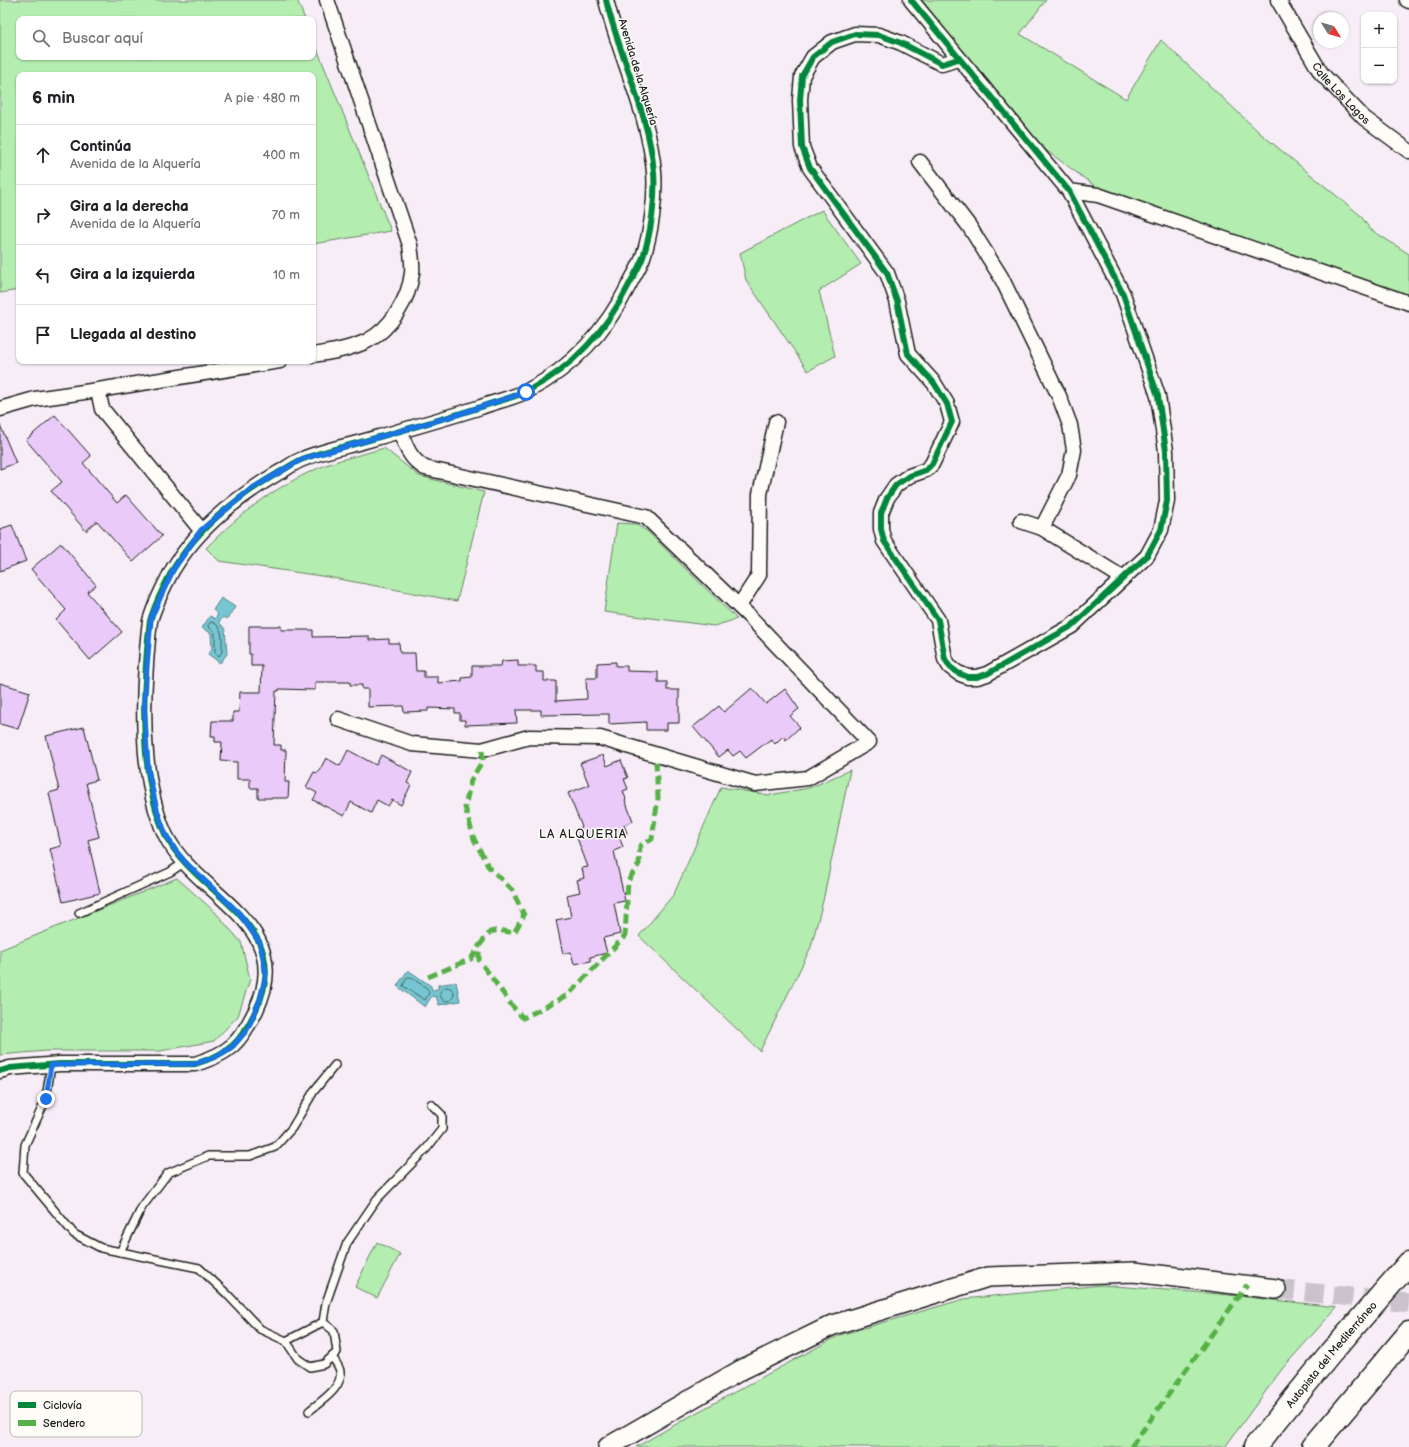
<!DOCTYPE html>
<html lang="es">
<meta charset="utf-8">
<style>
body{margin:0;font-family:"Balsamiq Sans",sans-serif;background:#f2f2f2;color:#202124}
.controls{position:absolute;right:12px;top:12px;display:grid;overflow:hidden;border-radius:8px;box-shadow:0 1px 3px #0004}
.controls button{width:36px;height:36px;display:grid;place-items:center;padding:0;border:0;border-bottom:1px solid #e0e0e0;background:#fff;color:#202124;font:20px sans-serif}
.compass{position:absolute;left:1313px;top:12px;width:36px;height:36px;border-radius:50%;background:#fff;box-shadow:0 1px 3px #0004;rotate:127deg}
.stop{position:absolute;width:12px;height:12px;margin:-9px;border:3px solid #1a73e8;border-radius:50%;background:#fff}
.stop.end{background:#1a73e8;border-color:#fff;box-shadow:0 1px 4px #0008}
.list{margin:0;padding:0;list-style:none}
h2{display:flex;justify-content:space-between;align-items:center;height:52px;margin:0;padding:0 16px;font-size:17px}
h2 small{font-size:13px;font-weight:400;color:#757577}
.list li{display:grid;grid-template-columns:26px 1fr auto;gap:12px;align-items:center;box-sizing:border-box;height:60px;padding:0 16px;border-top:1px solid #e0e0e0}
.list b{display:block;font-size:15px;white-space:nowrap}
.list p{margin:0;font-size:13px;white-space:nowrap;color:#757577}
.list em{font-size:13px;font-style:normal;color:#757577}
.icon{flex:none;width:22px;height:22px;fill:none;stroke:currentColor;stroke-width:2;stroke-linecap:round;stroke-linejoin:round}
.map{position:relative;flex:none;width:1409px;height:1447px;overflow:hidden}
.search{position:absolute;background:#fff;box-shadow:0 1px 3px #0004;left:16px;top:16px;width:300px;height:44px;display:flex;align-items:center;gap:10px;box-sizing:border-box;padding:0 14px;border-radius:8px;color:#757577;font-size:15px}
.panel{position:absolute;background:#fff;box-shadow:0 1px 3px #0004;left:16px;top:72px;width:300px;height:292px;border-radius:8px}
.map>svg:first-child{display:block}
.green{fill:#b4edb0;stroke:#688466}
.water{fill:#76c6d1;stroke:#528289}
.lines{fill:none;stroke-linecap:round;stroke-linejoin:round}
.shore{stroke:#406064;stroke-width:1}
.building{fill:#e9caf8;stroke:#1c1c1c}
.secondary-tunnel{stroke:#cbc3cb;stroke-width:19;stroke-dasharray:19 10;stroke-linecap:butt}
.lane-casing{stroke:#1c1c1c;stroke-width:10}
.street-casing{stroke:#1c1c1c;stroke-width:17}
.secondary-casing{stroke:#1c1c1c;stroke-width:22}
.highway-casing{stroke:#1c1c1c;stroke-width:25}
.lane{stroke:#fdfcf7;stroke-width:7}
.street{stroke:#fdfcf7;stroke-width:14}
.secondary{stroke:#fdfcf7;stroke-width:19}
.highway{stroke:#fdfcf7;stroke-width:22}
.quiet{stroke:#55b145;stroke-width:5;stroke-dasharray:10 5;stroke-linecap:butt}
.cycleway-casing{stroke:#fdfcf7;stroke-width:8}
.cycleway{stroke:#00873e;stroke-width:6}
.route{stroke:#1a73e8;stroke-width:5}
.labels{text-anchor:middle;dominant-baseline:central;stroke-width:3;stroke-linejoin:round;paint-order:stroke}
.street-label{font-size:11px;fill:#1c1c1c;stroke:#fdfcf7}
.neighbourhood-label{font-size:12px;letter-spacing:1px;fill:#1c1c1c;stroke:#fdfcf7}
.key{fill:#fdfcf7;stroke:#bab9b5;stroke-width:1}
.key-label{font-size:11px;fill:#1c1c1c}
</style>
<div class="map">
<svg width="1409" height="1447" viewBox="0 0 1409 1447">
<rect width="100%" height="100%" fill="#f7edf7"/>
<filter id="ink" filterUnits="userSpaceOnUse"><feTurbulence type="fractalNoise" baseFrequency=".025" numOctaves="2"/><feDisplacementMap in="SourceGraphic" scale="8" xChannelSelector="R" yChannelSelector="G"/><feConvolveMatrix kernelMatrix="1 2 1 2 8 2 1 2 1" color-interpolation-filters="sRGB"/></filter>
<g filter="url(#ink)">
<!-- green -->
<g class="green">
<path d="M0,0h297l8,19h-286v38h294v-18l78,192 -78,13v-169h-294v215l-19,3z"/>
<path d="M922,0h124l-26,34 106,65 35,-59 99,93 100,82 10,14 39,25v44l-250,-90 -60,-19 -56,-41 -41,-47z"/>
<path d="M822,210l39,54 -42,27 16,65 -27,15 -62,-91 -6,-27z"/>
<path d="M384,448l35,28 65,16 -27,109 -129,-24 -109,-16 -13,-13c34,-35 74,-65 120,-83 18,-7 39,-11 58,-17z"/>
<path d="M617,523l18,1 12,7 90,88 -23,7 -110,-14z"/>
<path d="M850,770l-27,131 -12,46 -51,104 -121,-115 35,-42 47,-107 48,8 40,-7z"/>
<path d="M177,878l38,34 26,30 9,37 -12,37 -24,25 -54,10h-114l-46,4v-105z"/>
<path d="M377,1242l23,12 -23,44 -22,-11z"/>
<path d="M1101,1285l118,9 118,13 -55,62 -57,78h-589l58,-33 146,-79 124,-36z"/>
</g>
<!-- water -->
<g class="water">
<path d="M221,598l14,9 -8,12 -4,-2 -4,5 6,7 2,25 -7,9 -12,-9 4,-5 -1,-16 -9,-5 8,-12 5,3 3,-5 -5,-4z"/>
<path d="M408,970l23,16 1,4 6,-1v-4l18,-3 4,19 -21,4 -3,-9 -5,1 -6,10 -28,-21z"/>
</g>
<g class="lines">
<!-- shore -->
<g class="shore">
<path d="M211,622c13,2 11,20 11,30l-3,4 -4,-3v-20l-7,-7z"/>
<path d="M408,977h2l17,11 2,5 -4,7 -22,-14z"/>
<circle cx="447" cy="994" r="7"/>
</g>
</g>
<!-- building -->
<g class="building">
<path d="M55,415l36,41 -8,7 34,40 9,-8 36,41 -29,26 -36,-41 -11,10 -35,-40 11,-9 -36,-42z"/>
<path d="M0,425l16,38 -16,6z"/>
<path d="M12,525l14,36 -26,10v-42z"/>
<path d="M61,543l35,42 -9,7 35,40 -32,28 -34,-40 10,-10 -35,-41z"/>
<path d="M249,626h32v4h32v7l56,-1v4l20,-1v4h10l1,10h15l1,18h8v6h14v6l24,-2v-3l10,-1v-11h29l1,-5 16,-1v6h18v6h8v9h12v20l31,-2 -1,-21h11v-15l19,-1v4h11v5l31,1v10h9v8h12v33h-12v7h-21v-8l-37,2v-10l-68,1v-5h-25l1,13 -52,2v-5h-5v-7h-5v-4l-27,-1v3l-24,1 -1,-6 -35,1v-18h-6v-4h-12v-3h-35v8l-36,-1v2h-3l-2,54h7v5h5l-1,32h4l-1,16h-30v-10h-8v-9h-13v-17l-16,-1 1,-19h-7v-6h-4l1,-15h21v-9h6l1,-20h21l1,-26h-11v-12h-2z"/>
<path d="M0,683l30,9 -12,37 -18,-5z"/>
<path d="M752,688l14,16 19,-15 14,20 -9,7 10,11 -14,13 -3,-4 -8,8 -4,-5 -25,19 -6,-7 -7,5 -5,-6 -9,7 -26,-30 26,-21 5,6z"/>
<path d="M84,727l13,53 -11,3 13,54 -11,3 12,53 -37,9 -13,-53 11,-3 -12,-53 10,-3 -13,-54z"/>
<path d="M348,750l28,15 5,-10 31,17 -5,11 4,2 -10,20 -9,-5 -4,6 -11,-6 -6,13 -20,-11 -7,14 -31,-16 4,-7 -11,-6 8,-15 4,1 8,-15 14,8z"/>
<path d="M603,755l4,11 14,-6 7,18 -4,1 4,10 -5,2 3,8 -1,1 8,21 -9,4 3,8 -8,3 4,11 -9,4 11,50 -11,2 6,31 -17,4 4,15 -17,4 1,4 -17,3 -3,-12 -8,2 -7,-34 15,-3 -4,-22 13,-3 -3,-12 7,-2 -2,-10 6,-1 -14,-37 8,-3 -14,-34 21,-8 -9,-22z"/>
</g>
<g class="lines">
<!-- secondary-tunnel -->
<path class="secondary-tunnel" d="M1276,1289l133,14"/>
<!-- lane casing -->
<g class="lane-casing">
<g id="lane">
<path d="M79,913l91,-41 15,-10"/>
<path d="M51,1065l-5,34 -21,46 -2,28 51,61 27,14 98,20 28,26 33,35 26,12 12,18 12,8 14,-3 13,-12 -3,-21 -11,-9 3,-19 21,-60 30,-44 50,-51 15,-19v-14l-11,-11"/>
<path d="M120,1252l22,-45 26,-34 40,-17h42l25,-9 17,-19 22,-37 21,-26"/>
<path d="M286,1341l37,-19"/>
<path d="M309,1411c11,-9 35,-24 31,-40 -1,-5 -5,-10 -8,-14"/>
</g>
</g>
<!-- street casing -->
<g class="street-casing">
<g id="street">
<path d="M911,0l158,191 54,103 35,102 8,55 1,50 -6,29 -14,26 -75,70 -85,48 -10,3h-9l-10,-4 -8,-6 -5,-8 -7,-39 -54,-79 -3,-12v-16l6,-15 9,-13 13,-9 17,-6 6,-6 20,-42 -5,-18 -13,-21 -26,-29 -11,-53 -10,-28 -77,-105 -8,-21 -2,-47 2,-24 11,-19 19,-15 23,-8 24,1 22,8 41,21 16,-5"/>
<path id="s1" d="M1278,0l43,73 43,45 45,33"/>
<path d="M1407,0l2,1"/>
<path d="M920,162l49,64 32,51 58,119 11,29 4,25 -5,25 -27,53"/>
<path d="M1069,191l29,4 311,108"/>
<path d="M313,355c19,-3 37,-6 54,-14 24,-12 42,-42 45,-68 1,-9 -1,-19 -2,-28l-83,-245"/>
<path d="M0,409l35,-10 63,-9"/>
<path d="M1021,521l21,7 81,50"/>
<path d="M201,530l-99,-121 -4,-19 182,-29"/>
<path d="M739,606l20,-31 1,-81 16,-72"/>
<path d="M338,719l74,25 70,6 47,-13 71,1 155,46 53,-6 61,-36 -119,-125 -104,-100 -221,-49c-15,-9 -19,-21 -25,-37"/>
<path d="M0,1071l10,-3 50,-4h135c35,-11 45,-21 61,-54 42,-88 -62,-114 -91,-176 -22,-48 -23,-118 -19,-170 1,-14 2,-29 4,-43 4,-14 16,-39 23,-52 25,-41 64,-72 105,-96 8,-4 16,-11 25,-14 19,-8 41,-12 62,-18 39,-11 78,-22 116,-34 16,-6 33,-9 48,-17 46,-24 78,-61 101,-107 4,-8 10,-17 13,-26 8,-24 13,-59 11,-85 -5,-59 -34,-114 -48,-172"/>
</g>
</g>
<!-- secondary casing -->
<g class="secondary-casing">
<path id="secondary" d="M608,1447l133,-77 92,-45 155,-48 146,-5 142,17"/>
</g>
<!-- highway casing -->
<g class="highway-casing">
<g id="highway">
<path id="s2" d="M1255,1447l76,-94 78,-90"/>
<path d="M1313,1447l96,-114"/>
</g>
</g>
<!-- lane -->
<use href="#lane" class="lane"/>
<!-- street -->
<use href="#street" class="street"/>
<!-- secondary -->
<use href="#secondary" class="secondary"/>
<!-- highway -->
<use href="#highway" class="highway"/>
<!-- quiet -->
<g class="quiet">
<path d="M482,750l1,10 -12,20 -6,27 9,32 14,27 24,24 12,25 -10,18 -15,-3 -9,2 -11,14v14l34,47 10,11 45,-23 57,-59 3,-55 11,-17 1,-18 12,-7 6,-41 -2,-36"/>
<path d="M428,977l43,-18 8,-13"/>
<path d="M1131,1447l116,-162"/>
</g>
<!-- cycleway casing -->
<g class="cycleway-casing">
<g id="cycleway">
<path d="M911,0l158,191 54,103 35,102 8,55 1,50 -6,29 -14,26 -75,70 -85,48 -10,3h-9l-10,-4 -8,-6 -5,-8 -7,-39 -54,-79 -3,-12v-16l6,-15 9,-13 13,-9 17,-6 6,-6 20,-42 -5,-18 -13,-21 -26,-29 -11,-53 -10,-28 -77,-105 -8,-21 -2,-47 2,-24 11,-19 19,-15 23,-8 24,1 22,8 41,21 16,-5"/>
<path d="M0,1071l10,-3 50,-4h135c35,-11 45,-21 61,-54 42,-88 -62,-114 -91,-176 -22,-48 -23,-118 -19,-170 1,-14 2,-29 4,-43 4,-14 16,-39 23,-52 25,-41 64,-72 105,-96 8,-4 16,-11 25,-14 19,-8 41,-12 62,-18 39,-11 78,-22 116,-34 16,-6 33,-9 48,-17 46,-24 78,-61 101,-107 4,-8 10,-17 13,-26 8,-24 13,-59 11,-85 -5,-59 -34,-114 -48,-172"/>
</g>
</g>
<!-- cycleway -->
<use href="#cycleway" class="cycleway"/>
</g>
</g>
<g class="lines" filter="url(#ink)">
<!-- route -->
<path class="route" d="M46,1099l5,-34 144,-1 20,-7 17,-10 15,-17 13,-30 6,-26 -6,-31 -21,-30 -54,-51 -10,-12 -10,-17 -8,-23 -9,-40 -4,-68 7,-84 22,-48 28,-40 50,-41 51,-30 154,-44 70,-23"/>
</g>
<g class="labels">
<!-- street labels -->
<g class="street-label">
<text transform="translate(638 72) rotate(73)">Avenida de la Alquería</text>
<text stroke="none"><textPath href="#s1" startOffset="113">Calle Los Lagos</textPath></text>
<text stroke="none"><textPath href="#s2" startOffset="120">Autopista del Mediterráneo</textPath></text>
</g>
<!-- neighbourhood labels -->
<g class="neighbourhood-label">
<text x="583" y="834">LA ALQUERIA</text>
</g>
</g>
<!-- legend -->
<rect x="10" y="1391" width="132" height="46" rx="6" class="key"/>
<rect x="18" y="1402" width="18" height="6" fill="#00873e"/>
<rect x="18" y="1420" width="18" height="6" fill="#55b145"/>
<g class="key-label">
<text x="43" y="1409">Ciclovía</text>
<text x="43" y="1427">Sendero</text>
</g>
</svg>
<div class="controls">
<button>+</button>
<button>−</button>
</div>
<svg class="compass" viewBox="-18 -18 36 36"><path d="M0-13l5 13h-10z" fill="#e53935"/><path d="M0 13l5-13h-10z" fill="#757577"/></svg>
<div class="stop" style="left:526px;top:392px"></div>
<div class="stop end" style="left:46px;top:1099px"></div>
<div class="search"><svg class="icon" aria-label="search" viewBox="0 0 24 24"><circle cx="10" cy="10" r="6"/><path d="M15 15l6 6"/></svg>Buscar aquí</div>
<section class="panel">
<h2>6 min<small>A pie · 480 m</small></h2>
<ul class="list">
<li><svg class="icon" aria-label="ahead" viewBox="0 0 24 24"><path d="M12 20V5M6 11l6-6 6 6"/></svg><div><b>Continúa</b><p>Avenida de la Alquería</p></div><em>400 m</em></li>
<li><svg class="icon" aria-label="right" viewBox="0 0 24 24"><path d="M7 20v-9h11M14 6l5 5-5 5"/></svg><div><b>Gira a la derecha</b><p>Avenida de la Alquería</p></div><em>70 m</em></li>
<li><svg class="icon" aria-label="left" viewBox="0 0 24 24"><path d="M17 20v-9H6M10 6l-5 5 5 5"/></svg><div><b>Gira a la izquierda</b></div><em>10 m</em></li>
<li><svg class="icon" aria-label="arrive" viewBox="0 0 24 24"><path d="M6 21V4h12l-3 4 3 4H6"/></svg><div><b>Llegada al destino</b></div></li>
</ul>
</section>
</div>
